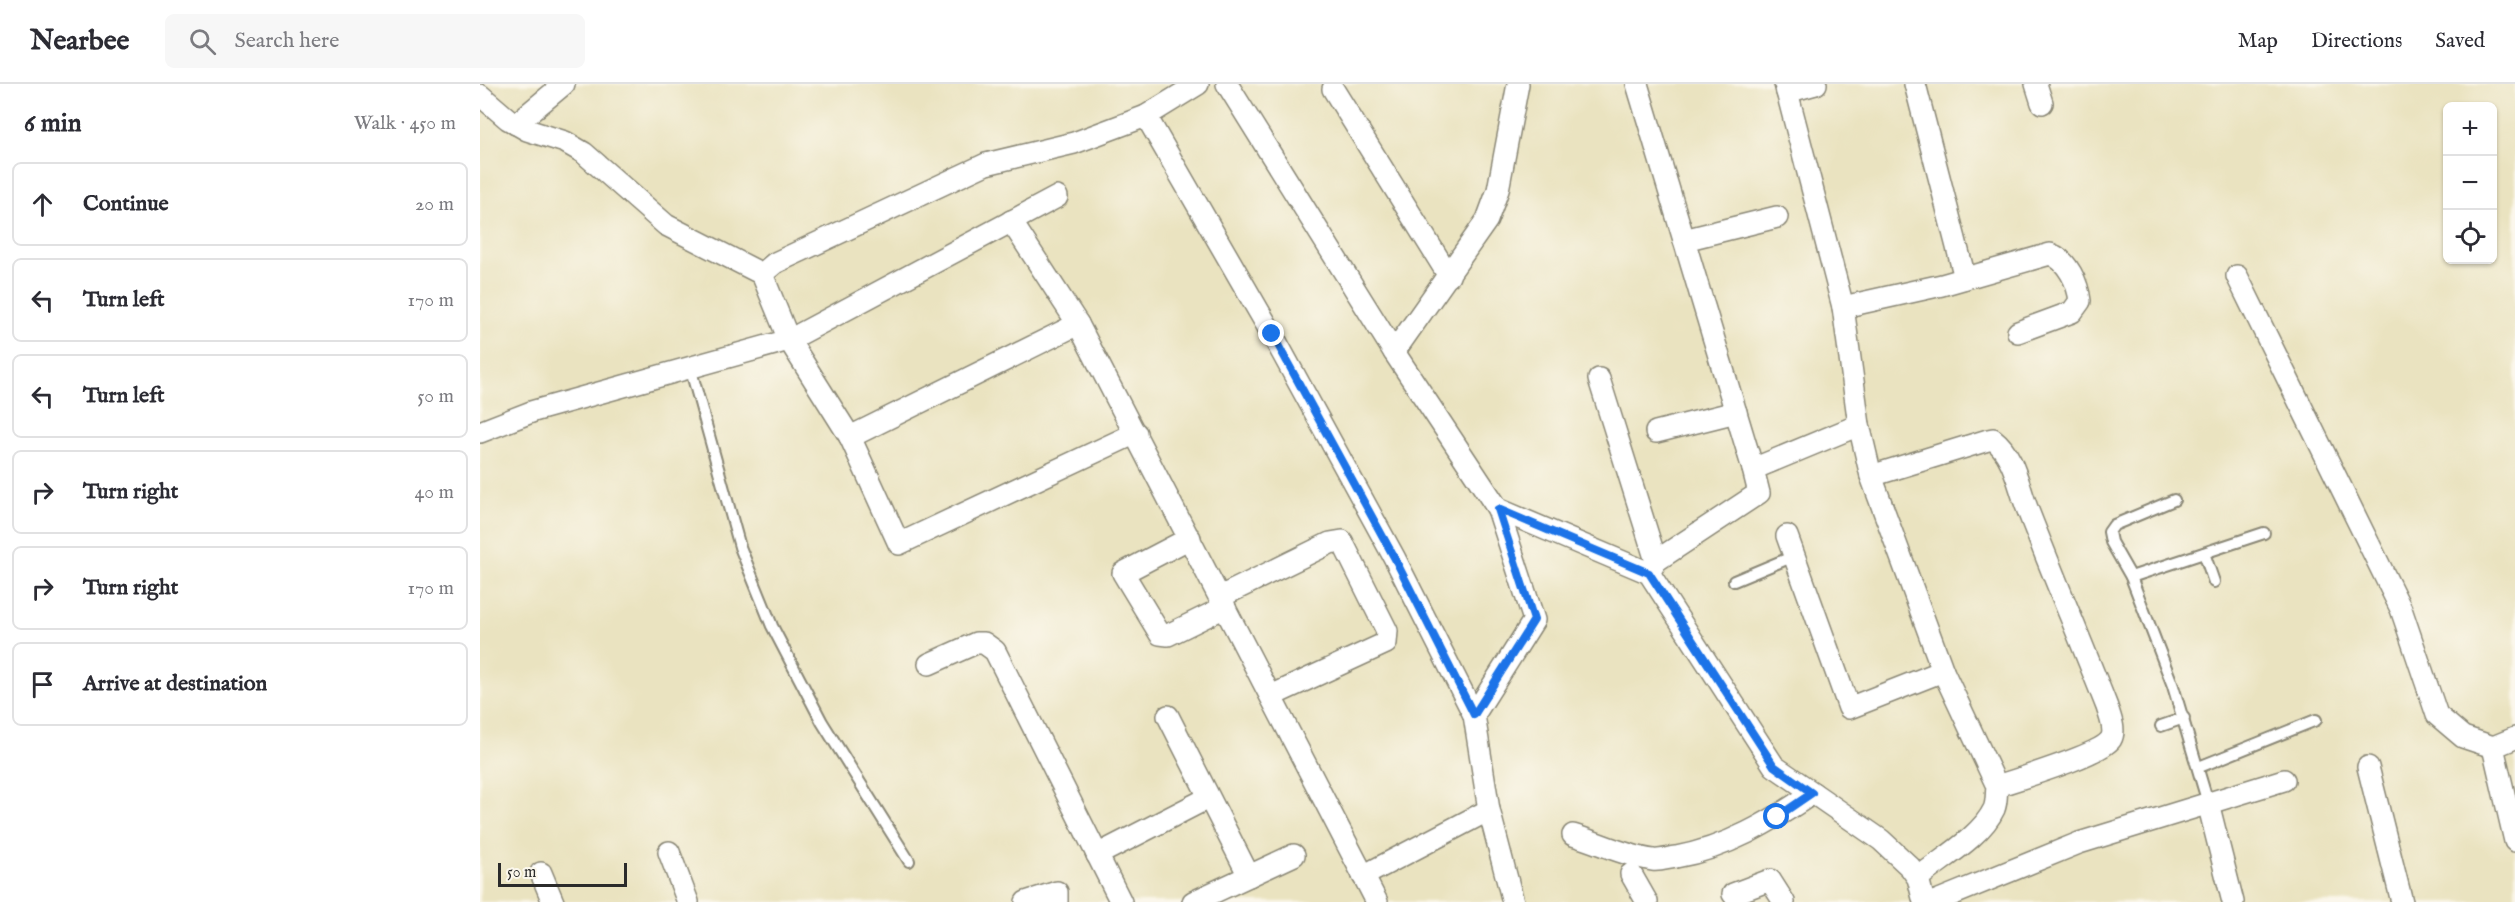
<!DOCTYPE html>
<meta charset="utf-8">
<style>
body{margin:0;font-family:"IM FELL English",serif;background:#f7f7f7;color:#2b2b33}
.controls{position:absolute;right:18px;top:18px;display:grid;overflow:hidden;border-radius:9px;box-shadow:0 2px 4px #0004}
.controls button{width:54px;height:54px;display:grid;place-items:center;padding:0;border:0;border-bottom:2px solid #e1e1e2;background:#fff;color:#2b2b33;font:30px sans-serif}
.scale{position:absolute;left:18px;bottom:15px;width:129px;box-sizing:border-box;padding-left:6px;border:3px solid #2b2b2b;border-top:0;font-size:16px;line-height:21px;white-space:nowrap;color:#2b2b2b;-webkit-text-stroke:4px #fbf7ec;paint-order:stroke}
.stop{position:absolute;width:18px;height:18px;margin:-14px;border:4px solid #1a73e8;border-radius:50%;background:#fff}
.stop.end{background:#1a73e8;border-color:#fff;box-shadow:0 2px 6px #0008}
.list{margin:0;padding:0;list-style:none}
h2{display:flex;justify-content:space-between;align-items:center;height:78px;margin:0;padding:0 24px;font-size:26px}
h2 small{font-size:20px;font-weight:400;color:#7c7c81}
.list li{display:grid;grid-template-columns:39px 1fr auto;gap:18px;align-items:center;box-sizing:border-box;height:84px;margin:0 12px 12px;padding:0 12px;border:2px solid #e1e1e2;border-radius:9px}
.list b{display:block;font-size:22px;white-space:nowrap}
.list em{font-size:20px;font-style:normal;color:#7c7c81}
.icon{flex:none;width:33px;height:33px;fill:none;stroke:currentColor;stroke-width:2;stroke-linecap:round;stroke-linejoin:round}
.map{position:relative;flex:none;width:2035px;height:818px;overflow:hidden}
header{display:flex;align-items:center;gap:36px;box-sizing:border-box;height:84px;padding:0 30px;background:#fff;border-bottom:2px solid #e1e1e2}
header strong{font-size:28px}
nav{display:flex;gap:33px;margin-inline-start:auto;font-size:21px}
.search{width:420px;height:54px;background:#f7f7f7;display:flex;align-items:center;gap:15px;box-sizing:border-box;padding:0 21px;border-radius:9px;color:#7c7c81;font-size:22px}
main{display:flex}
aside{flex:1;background:#fff}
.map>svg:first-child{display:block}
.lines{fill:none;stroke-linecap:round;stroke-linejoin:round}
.service-casing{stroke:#8a8776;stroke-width:14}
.minor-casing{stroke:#8a8776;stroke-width:24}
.service{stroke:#fff;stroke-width:10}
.minor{stroke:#fff;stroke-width:21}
.route{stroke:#1a73e8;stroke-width:8}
</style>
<header>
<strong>Nearbee</strong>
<div class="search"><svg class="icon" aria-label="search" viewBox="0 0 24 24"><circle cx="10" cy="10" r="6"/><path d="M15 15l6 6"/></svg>Search here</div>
<nav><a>Map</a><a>Directions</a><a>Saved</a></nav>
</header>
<main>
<aside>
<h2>6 min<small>Walk · 450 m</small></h2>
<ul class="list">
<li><svg class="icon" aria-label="ahead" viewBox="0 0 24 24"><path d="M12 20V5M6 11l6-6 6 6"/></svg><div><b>Continue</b></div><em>20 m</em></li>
<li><svg class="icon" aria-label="left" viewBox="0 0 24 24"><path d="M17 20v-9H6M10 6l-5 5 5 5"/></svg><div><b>Turn left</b></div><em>170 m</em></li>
<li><svg class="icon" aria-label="left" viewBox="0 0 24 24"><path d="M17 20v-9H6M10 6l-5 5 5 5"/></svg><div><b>Turn left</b></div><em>50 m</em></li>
<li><svg class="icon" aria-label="right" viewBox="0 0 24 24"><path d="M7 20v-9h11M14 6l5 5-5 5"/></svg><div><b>Turn right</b></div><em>40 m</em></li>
<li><svg class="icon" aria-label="right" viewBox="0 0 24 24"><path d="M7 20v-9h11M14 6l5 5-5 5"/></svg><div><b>Turn right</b></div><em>170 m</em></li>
<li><svg class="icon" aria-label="arrive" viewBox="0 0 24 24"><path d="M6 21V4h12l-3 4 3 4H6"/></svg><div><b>Arrive at destination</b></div></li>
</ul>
</aside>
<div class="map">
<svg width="2035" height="818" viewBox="0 0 2035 818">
<rect width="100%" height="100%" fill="#fbf7ec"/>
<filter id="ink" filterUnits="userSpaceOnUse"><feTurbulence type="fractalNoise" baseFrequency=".0167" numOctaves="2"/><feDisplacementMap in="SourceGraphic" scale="12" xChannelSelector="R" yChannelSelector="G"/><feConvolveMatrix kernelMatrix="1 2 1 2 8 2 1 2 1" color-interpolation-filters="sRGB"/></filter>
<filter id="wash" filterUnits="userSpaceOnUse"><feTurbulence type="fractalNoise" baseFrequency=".008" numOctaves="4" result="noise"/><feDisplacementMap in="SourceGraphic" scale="24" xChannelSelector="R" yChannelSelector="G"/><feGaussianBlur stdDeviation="1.35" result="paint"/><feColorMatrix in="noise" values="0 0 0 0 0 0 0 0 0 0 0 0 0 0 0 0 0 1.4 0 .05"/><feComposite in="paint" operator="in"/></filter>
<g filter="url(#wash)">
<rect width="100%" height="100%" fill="#eae3c0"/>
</g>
<g filter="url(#ink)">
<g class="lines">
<!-- service casing -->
<g class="service-casing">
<g id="service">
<path d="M210,283l50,180 32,79 50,96 87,139"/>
<path d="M1694,416l-60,25 -5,7 2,10 20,35 42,109 35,117"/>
<path d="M1724,469l10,29"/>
<path d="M1651,493l133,-44"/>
<path d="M1254,497l60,-25"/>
<path d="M1681,642l23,-8"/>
<path d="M1719,683l117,-47"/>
</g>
</g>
<!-- minor casing -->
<g class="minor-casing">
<g id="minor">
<path d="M747,0l167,268 104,157 151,64 125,193 107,74 29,27 8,11 6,24"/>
<path d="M1157,0l116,385"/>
<path d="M1305,0l58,223 16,118 12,51 72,195 54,115c-1,8 0,16 -3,23 -13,28 -53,50 -76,69"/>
<path d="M1435,0l50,194"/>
<path d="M1556,0l6,19"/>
<path d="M853,5l116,187"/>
<path d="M1307,8l29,-8"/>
<path d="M0,11l28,24 19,11 38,12 19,11 82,72 96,49"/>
<path d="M666,32l126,218 122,223 80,158 15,95 24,92"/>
<path d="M36,40l48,-40"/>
<path d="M577,113l-268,143 61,97 49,107 237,-111"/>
<path d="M531,137l67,103 299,578"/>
<path d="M1204,156l93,-23"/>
<path d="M1757,192l164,333 36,106 26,22 30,10"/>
<path d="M1363,223l99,-22 108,-31c18,6 28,30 30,47l-8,11 -54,20"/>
<path d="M914,268l93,-132 11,-30 20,-106"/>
<path d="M1119,295l57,182"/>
<path d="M0,348l54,-21 255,-71 -27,-66 13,-11 211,-99 88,-21 72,-27 52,-32"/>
<path d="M1176,348l80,-20"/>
<path d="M370,353l228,-113"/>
<path d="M1391,392l117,-36 5,-1c21,16 25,46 34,69 26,67 54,133 80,199 3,10 9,23 4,32 -9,15 -93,40 -114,47"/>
<path d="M1307,452l62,172 94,-37"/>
<path d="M710,454l-67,35 37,61 8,1 57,-28"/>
<path d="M1169,489l7,-12 103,-68 -6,-24 106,-44"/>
<path d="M740,513l110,-54 12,-2 45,90 -1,12 -115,53"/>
<path d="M449,580l47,-21h8l11,8 126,251"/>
<path d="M994,631l60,-95 -36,-111"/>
<path d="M688,632l81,160"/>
<path d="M2035,654l-22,9 22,94"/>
<path d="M1888,683l34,135"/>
<path d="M1728,719l25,99"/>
<path d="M1093,751c27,8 52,21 80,25 7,1 15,-2 23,-3 51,-9 94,-35 137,-64"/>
<path d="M189,768l19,50"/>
<path d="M617,771l111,-57"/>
<path d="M61,789l12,29"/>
<path d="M1151,790l16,28"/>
<path d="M883,792l126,-66"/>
<path d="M1253,810l37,-14 14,22"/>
<path d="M546,818l31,-10v10"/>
<path d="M713,818l101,-47"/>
<path d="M1454,818l145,-59 205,-63"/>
</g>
</g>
<!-- service -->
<use href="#service" class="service"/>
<!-- minor -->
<use href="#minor" class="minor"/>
</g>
</g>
<g class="lines" filter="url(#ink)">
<!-- route -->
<path class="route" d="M792,250l122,223 80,158 60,-95 -36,-111 151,64 125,193 38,27 -35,24"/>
</g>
</svg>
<div class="controls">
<button>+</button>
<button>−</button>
<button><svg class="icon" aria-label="locate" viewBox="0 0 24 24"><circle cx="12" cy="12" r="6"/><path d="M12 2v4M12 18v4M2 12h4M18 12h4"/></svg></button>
</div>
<div class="scale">50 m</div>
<div class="stop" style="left:1297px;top:733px"></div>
<div class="stop end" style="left:792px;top:250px"></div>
</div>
</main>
